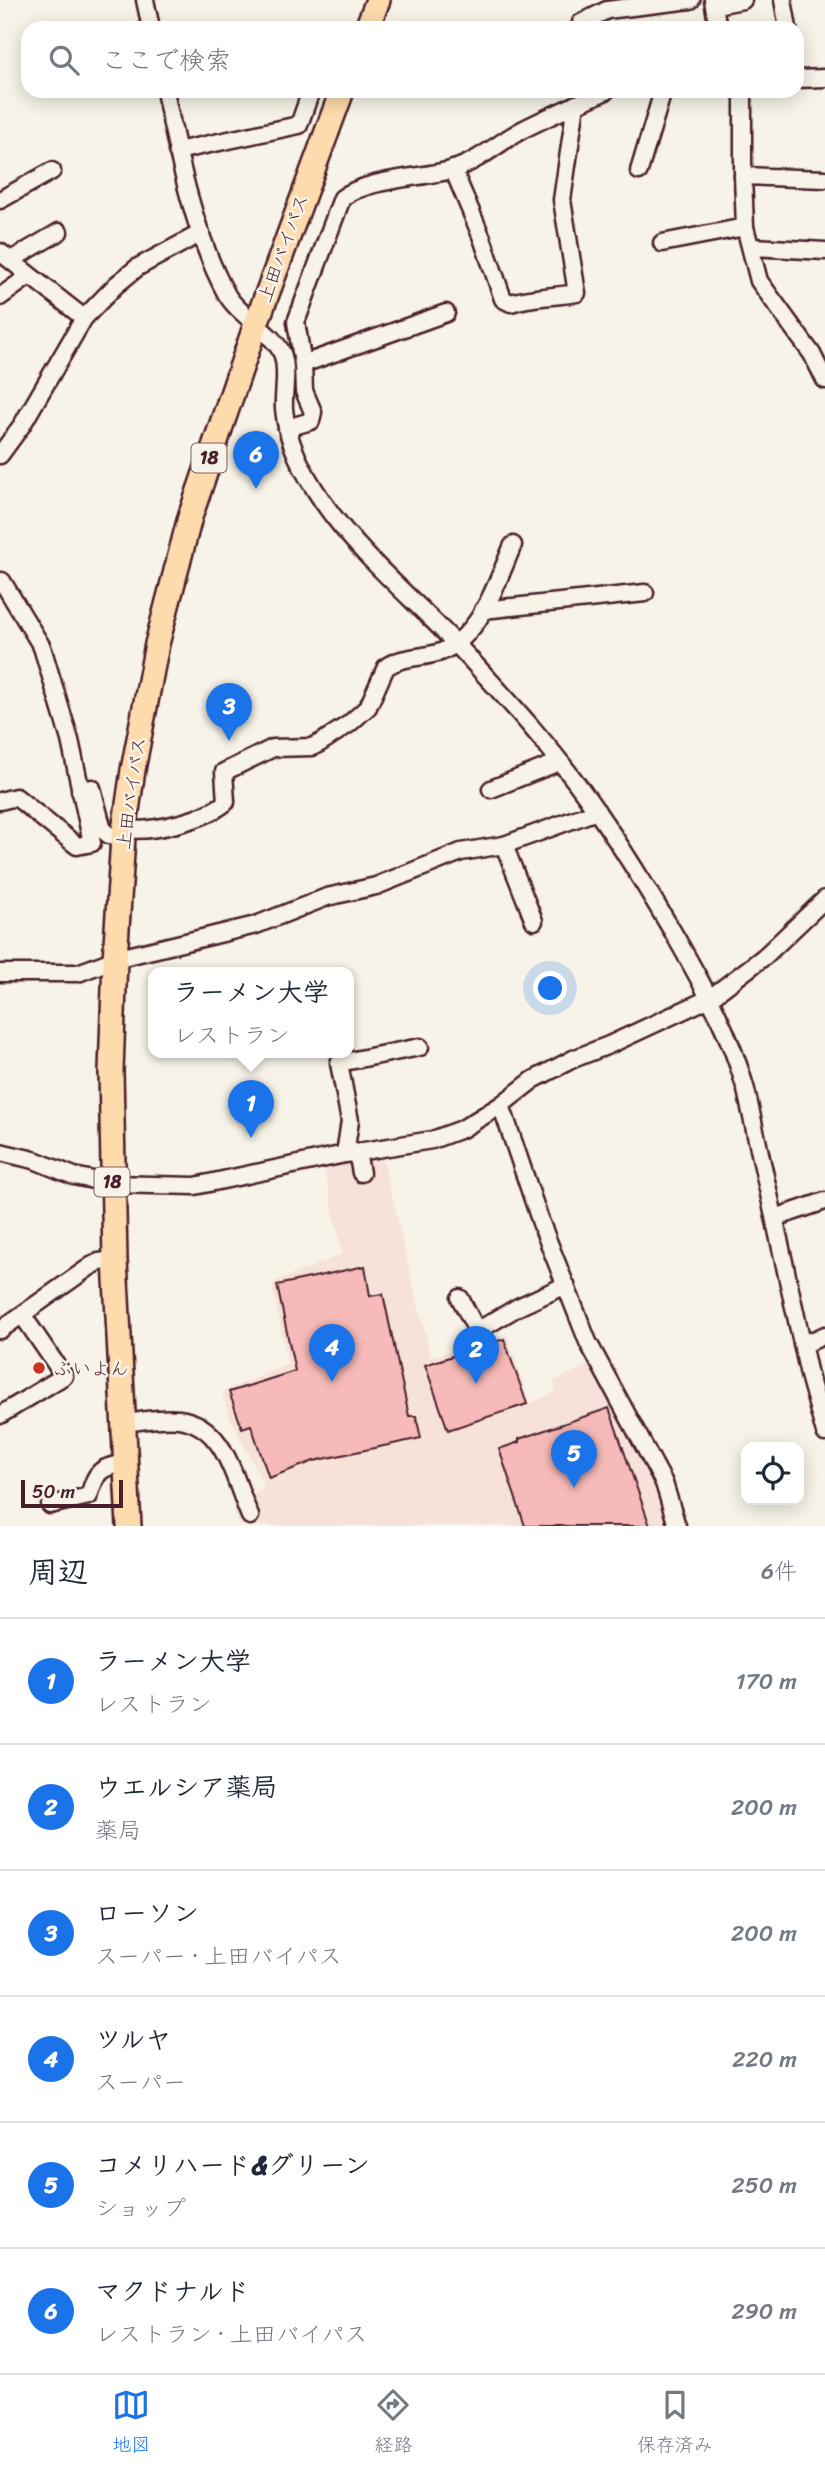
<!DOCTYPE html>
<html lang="ja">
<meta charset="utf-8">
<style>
body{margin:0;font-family:Sriracha,"Klee One",sans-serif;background:#f2f2f3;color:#1f2937}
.controls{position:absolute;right:21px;bottom:21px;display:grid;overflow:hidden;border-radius:14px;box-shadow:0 4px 18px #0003}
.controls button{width:63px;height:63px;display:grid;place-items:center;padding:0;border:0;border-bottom:2px solid #e0e1e3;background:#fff;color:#1f2937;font:35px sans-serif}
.scale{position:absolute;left:21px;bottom:18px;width:102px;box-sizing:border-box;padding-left:7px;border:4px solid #4a1f2b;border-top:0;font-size:19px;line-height:24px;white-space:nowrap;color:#4a1f2b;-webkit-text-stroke:5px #f7f3e8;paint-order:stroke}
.you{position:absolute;left:551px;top:989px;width:24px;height:24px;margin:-18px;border:5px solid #fff;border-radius:50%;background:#1a73e8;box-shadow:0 0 0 10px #1a73e833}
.badge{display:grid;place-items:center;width:46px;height:46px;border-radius:50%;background:#1a73e8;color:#fff;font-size:23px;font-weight:700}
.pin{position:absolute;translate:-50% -58px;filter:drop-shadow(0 2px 4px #0008)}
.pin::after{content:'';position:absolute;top:37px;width:24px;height:21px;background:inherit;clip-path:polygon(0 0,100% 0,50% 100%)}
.popup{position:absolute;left:148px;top:967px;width:206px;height:91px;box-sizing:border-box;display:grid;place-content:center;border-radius:14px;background:#fff;filter:drop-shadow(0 2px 5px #0005);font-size:23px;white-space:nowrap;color:#747a83}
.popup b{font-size:26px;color:#1f2937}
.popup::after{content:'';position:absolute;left:50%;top:100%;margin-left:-14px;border:14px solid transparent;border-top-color:#fff}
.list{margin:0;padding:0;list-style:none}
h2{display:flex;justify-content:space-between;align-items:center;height:91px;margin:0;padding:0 28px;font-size:30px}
h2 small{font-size:23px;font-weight:400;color:#747a83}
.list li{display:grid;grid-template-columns:46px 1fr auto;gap:21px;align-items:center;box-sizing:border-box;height:126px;padding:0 28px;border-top:2px solid #e0e1e3}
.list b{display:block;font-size:26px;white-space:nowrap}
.list p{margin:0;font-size:23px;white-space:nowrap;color:#747a83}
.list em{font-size:23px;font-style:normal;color:#747a83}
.icon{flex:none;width:38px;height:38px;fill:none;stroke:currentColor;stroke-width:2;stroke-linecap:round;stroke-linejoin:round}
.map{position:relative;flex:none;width:825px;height:1526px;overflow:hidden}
.search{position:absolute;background:#fff;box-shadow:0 4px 18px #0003;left:21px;right:21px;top:21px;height:77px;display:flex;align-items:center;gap:18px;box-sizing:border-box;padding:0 24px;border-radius:21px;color:#747a83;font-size:26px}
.sheet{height:847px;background:#fff}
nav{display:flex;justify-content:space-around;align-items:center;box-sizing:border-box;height:98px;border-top:2px solid #e0e1e3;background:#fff;font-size:19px;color:#747a83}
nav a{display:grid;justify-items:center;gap:4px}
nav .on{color:#1a73e8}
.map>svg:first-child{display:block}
.built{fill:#f7e2da}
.building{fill:#f6bab8;stroke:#4a1f2b;stroke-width:2}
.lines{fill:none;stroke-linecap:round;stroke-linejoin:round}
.minor-casing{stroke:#4a1f2b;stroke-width:21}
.highway-casing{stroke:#4a1f2b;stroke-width:28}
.minor{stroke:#f7f3e8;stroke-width:16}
.highway{stroke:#fedbac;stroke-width:23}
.poi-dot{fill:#c8321e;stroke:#f7f3e8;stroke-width:2.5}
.labels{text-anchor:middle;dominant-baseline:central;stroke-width:5;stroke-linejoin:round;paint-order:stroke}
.shield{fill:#f7f3e8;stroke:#7e5f64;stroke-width:2}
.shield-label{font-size:18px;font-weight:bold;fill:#4a1f2b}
.street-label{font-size:19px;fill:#4a1f2b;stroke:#f7f3e8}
.poi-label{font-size:19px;fill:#4a1f2b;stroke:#f7f3e8;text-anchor:start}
</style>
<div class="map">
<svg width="825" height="1526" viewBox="0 0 825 1526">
<rect width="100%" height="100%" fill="#f7f3e8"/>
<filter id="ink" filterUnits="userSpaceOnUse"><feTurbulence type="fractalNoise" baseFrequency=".0143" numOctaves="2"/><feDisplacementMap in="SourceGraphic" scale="14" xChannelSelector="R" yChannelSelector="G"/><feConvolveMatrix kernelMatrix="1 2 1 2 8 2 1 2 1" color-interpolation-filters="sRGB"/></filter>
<g filter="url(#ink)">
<!-- built -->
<path class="built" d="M382,1156l49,201 76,-22 23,69 25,-12 -1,-11 39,-18 65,117 13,46h-432l-7,-24 33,-14 -36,-73 -7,-23 65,-28 -15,-81 70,-29 -18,-85z"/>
<!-- building -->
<g class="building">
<path d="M365,1266l5,30 13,-2 26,122h7l5,22 -107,23 -45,17 -18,-53 -9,3 -13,-36 66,-21 -18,-86z"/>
<path d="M504,1339l23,65 -79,26 -23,-65z"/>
<path d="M609,1408l41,118h-125l-26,-77 20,-7v-3z"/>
</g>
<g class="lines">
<!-- minor casing -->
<g class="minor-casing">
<g id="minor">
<path d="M145,0l6,28"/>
<path d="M713,0l5,28"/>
<path d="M783,0l5,28"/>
<path d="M715,5l28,-5"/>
<path d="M581,28v-5l26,-13 84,-10"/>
<path d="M797,79l28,-1"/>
<path d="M165,91c13,64 30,147 62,204 13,22 49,39 56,61 5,17 0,36 1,53 3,34 20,65 39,93 38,55 92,98 138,147 48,52 97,105 137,164 27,39 52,80 76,121 30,53 56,98 72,156l63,285 16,58"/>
<path d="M743,91v85l2,51 14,54 53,73 13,26"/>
<path d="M177,151l122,-26 12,-34"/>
<path d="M453,169l29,69 21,61 8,4c21,-7 43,-6 66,-10l-15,-93 14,-96"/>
<path d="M639,171l24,-80"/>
<path d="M743,176l82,3"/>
<path d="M0,200l52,-29"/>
<path d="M662,243l83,-16"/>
<path d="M752,247l73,4"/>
<path d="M0,252l84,66"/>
<path d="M11,260l48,-28"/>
<path d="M0,297l29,-21"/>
<path d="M303,364l143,-51"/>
<path d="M287,428l24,-7 2,-9 -9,-21 -1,-27 -7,-42 46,-124c24,-19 79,-20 109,-28 27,-8 47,-27 71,-40 27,-14 56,-26 84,-39"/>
<path d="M0,455l22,-30 62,-107 32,-33 22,-18 63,-34"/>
<path d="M0,582l2,-1 40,66 28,93 22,103 -15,3 -61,-49 -16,4"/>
<path d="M483,610l162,-17"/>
<path d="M491,789l68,-27"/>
<path d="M80,791l12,-3 11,42 6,5 14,3"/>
<path d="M124,829c28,4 81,-9 102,-27l-2,-30 49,-24 39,-1 8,-4 29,-19 19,-17 18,-40c17,-12 38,-8 57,-16 39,-17 54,-70 70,-106"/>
<path d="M504,845l30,76"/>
<path d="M0,973h78l37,-14 141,-34 71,-28 49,-11 85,-34 43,-7 93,-34"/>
<path d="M501,1105l40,118 47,119 76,141 13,43"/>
<path d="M0,1152l34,8 40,16 38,8 83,2 150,-32 87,-14 30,-11 39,-24 32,-25 40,-21 36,-14 101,-47 55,-42 60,-57"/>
<path d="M357,1152l4,21"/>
<path d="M345,1154l5,-33 -11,-58 81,-16"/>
<path d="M775,1218l50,-17"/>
<path d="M460,1298l17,33 41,-24 48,-22"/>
<path d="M0,1330l91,-64 8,-4 16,-2"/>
<path d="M803,1345l22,-10"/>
<path d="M0,1415l64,-39 -41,-60"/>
<path d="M124,1423c18,-2 37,-6 55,-4 47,6 55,61 71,97"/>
<path d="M50,1505l39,-9c8,-26 10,-28 37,-33"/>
</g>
</g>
<!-- highway casing -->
<g class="highway-casing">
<g id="highway">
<path d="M367,28l11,-28"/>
<path d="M129,1526l-14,-266 -4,-189 4,-112 8,-121 10,-68 24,-126 33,-127 66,-193 86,-233"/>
</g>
</g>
<!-- minor -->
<use href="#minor" class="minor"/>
<!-- highway -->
<use href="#highway" class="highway"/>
</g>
</g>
<!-- markers -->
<circle class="poi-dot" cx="39" cy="1368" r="7"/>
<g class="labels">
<!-- shield labels -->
<g class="shield">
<rect x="191.5" y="443.5" width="35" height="29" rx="5"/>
<rect x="94.5" y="1167.5" width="35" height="29" rx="5"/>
</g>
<g class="shield-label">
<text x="209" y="458">18</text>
<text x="112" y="1182">18</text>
</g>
<!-- street labels -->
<g class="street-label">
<text transform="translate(283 248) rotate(-70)">上田バイパス</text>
<text transform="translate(131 793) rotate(-82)">上田バイパス</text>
</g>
<!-- poi labels -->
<g class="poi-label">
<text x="53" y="1368">ぶいよん</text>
</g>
</g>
</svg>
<div class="controls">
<button><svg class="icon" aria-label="locate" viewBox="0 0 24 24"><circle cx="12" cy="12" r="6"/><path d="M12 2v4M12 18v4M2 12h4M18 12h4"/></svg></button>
</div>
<div class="scale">50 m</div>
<div class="you"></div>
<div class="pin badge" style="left:251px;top:1138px">1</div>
<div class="popup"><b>ラーメン大学</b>レストラン</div>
<div class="pin badge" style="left:476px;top:1384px">2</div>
<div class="pin badge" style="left:229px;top:741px">3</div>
<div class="pin badge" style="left:332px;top:1382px">4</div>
<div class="pin badge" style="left:574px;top:1488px">5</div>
<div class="pin badge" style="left:256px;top:489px">6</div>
<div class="search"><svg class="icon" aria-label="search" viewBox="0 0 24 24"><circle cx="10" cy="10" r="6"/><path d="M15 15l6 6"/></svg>ここで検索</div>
</div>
<section class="sheet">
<h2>周辺<small>6件</small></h2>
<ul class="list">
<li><span class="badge">1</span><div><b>ラーメン大学</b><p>レストラン</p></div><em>170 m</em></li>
<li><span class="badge">2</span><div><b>ウエルシア薬局</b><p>薬局</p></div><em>200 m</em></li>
<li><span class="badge">3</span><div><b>ローソン</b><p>スーパー · 上田バイパス</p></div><em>200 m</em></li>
<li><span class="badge">4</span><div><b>ツルヤ</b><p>スーパー</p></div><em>220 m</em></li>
<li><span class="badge">5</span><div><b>コメリハード&amp;グリーン</b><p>ショップ</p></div><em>250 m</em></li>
<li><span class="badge">6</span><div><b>マクドナルド</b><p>レストラン · 上田バイパス</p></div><em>290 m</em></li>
</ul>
</section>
<nav>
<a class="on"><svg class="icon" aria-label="map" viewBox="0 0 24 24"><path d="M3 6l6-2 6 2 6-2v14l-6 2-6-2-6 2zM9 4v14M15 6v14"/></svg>地図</a>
<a><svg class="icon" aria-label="directions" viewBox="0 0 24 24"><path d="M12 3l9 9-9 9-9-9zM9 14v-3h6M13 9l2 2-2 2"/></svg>経路</a>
<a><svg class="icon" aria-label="saved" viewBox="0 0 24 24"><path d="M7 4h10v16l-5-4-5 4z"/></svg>保存済み</a>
</nav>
